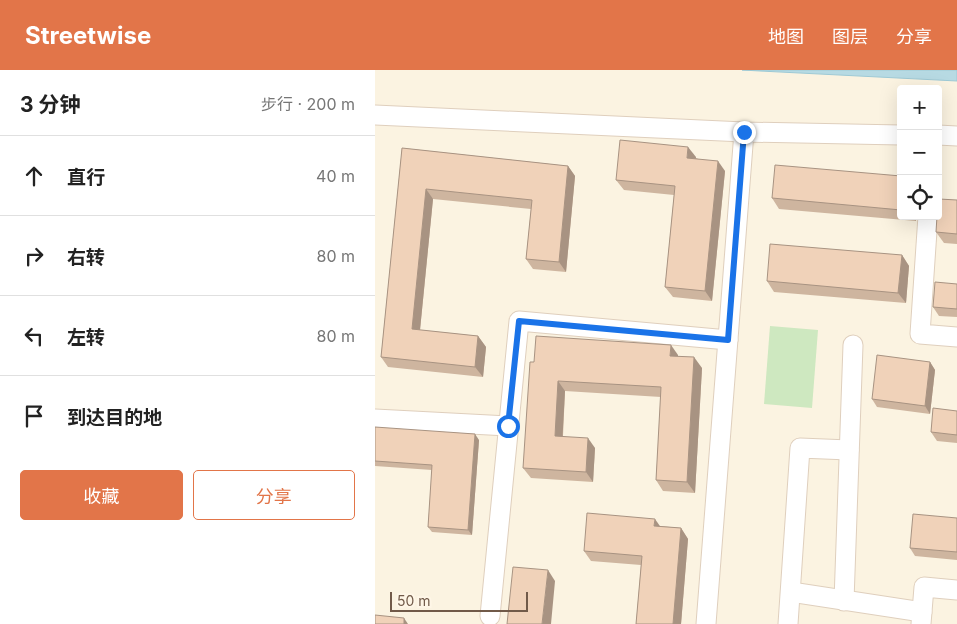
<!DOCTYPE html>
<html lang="zh">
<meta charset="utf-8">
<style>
body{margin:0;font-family:Inter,"Noto Sans SC",sans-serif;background:#f2f2f2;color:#222}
.controls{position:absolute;right:15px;top:15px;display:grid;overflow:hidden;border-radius:5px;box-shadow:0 5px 20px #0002}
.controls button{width:45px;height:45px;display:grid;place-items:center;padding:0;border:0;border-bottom:1px solid #e0e0e0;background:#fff;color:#222;font:25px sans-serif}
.scale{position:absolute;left:15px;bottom:12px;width:138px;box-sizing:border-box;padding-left:5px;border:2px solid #715a49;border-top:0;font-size:14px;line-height:18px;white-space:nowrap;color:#715a49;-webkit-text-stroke:4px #fef6e7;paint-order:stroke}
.stop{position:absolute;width:15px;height:15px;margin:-11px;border:4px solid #1a73e8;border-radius:50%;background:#fff}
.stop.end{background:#1a73e8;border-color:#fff;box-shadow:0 1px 5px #0008}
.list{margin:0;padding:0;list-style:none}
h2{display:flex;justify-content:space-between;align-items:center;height:65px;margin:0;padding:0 20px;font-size:21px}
h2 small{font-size:16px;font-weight:400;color:#767676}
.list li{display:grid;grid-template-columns:32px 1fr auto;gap:15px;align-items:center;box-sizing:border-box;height:80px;padding:0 20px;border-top:1px solid #e0e0e0}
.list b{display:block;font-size:19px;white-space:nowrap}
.list em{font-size:16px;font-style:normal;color:#767676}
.actions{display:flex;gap:10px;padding:15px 20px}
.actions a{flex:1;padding:11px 0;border:1px solid #e27549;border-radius:5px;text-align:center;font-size:18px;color:#e27549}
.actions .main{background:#e27549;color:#fff}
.icon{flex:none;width:28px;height:28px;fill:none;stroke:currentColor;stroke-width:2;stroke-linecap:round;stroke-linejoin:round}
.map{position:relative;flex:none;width:582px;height:554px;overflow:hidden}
header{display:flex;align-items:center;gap:30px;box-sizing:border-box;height:70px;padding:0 25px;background:#e27549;color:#fff}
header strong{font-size:24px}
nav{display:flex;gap:28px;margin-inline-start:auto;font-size:18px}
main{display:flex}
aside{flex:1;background:#fff}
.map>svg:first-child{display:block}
.green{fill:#cee8c0}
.water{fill:#b7dae3;stroke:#9dc9d5}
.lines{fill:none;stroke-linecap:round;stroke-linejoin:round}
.minor-casing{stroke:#dfcfbd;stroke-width:21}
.minor{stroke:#fff;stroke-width:19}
.wall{fill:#ceb59f}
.shaded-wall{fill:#a89382}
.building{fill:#f0d2b9;stroke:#a89382}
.route{stroke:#1a73e8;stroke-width:6}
</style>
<header>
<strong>Streetwise</strong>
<nav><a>地图</a><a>图层</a><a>分享</a></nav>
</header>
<main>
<aside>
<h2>3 分钟<small>步行 · 200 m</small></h2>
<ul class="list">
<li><svg class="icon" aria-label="ahead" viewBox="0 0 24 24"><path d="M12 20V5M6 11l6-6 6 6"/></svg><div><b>直行</b></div><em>40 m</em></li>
<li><svg class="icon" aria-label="right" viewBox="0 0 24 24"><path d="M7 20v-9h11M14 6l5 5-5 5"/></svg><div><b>右转</b></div><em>80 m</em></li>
<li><svg class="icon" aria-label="left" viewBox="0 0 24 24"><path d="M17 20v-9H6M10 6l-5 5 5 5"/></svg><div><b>左转</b></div><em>80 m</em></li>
<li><svg class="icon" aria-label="arrive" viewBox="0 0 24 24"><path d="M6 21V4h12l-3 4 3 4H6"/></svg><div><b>到达目的地</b></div></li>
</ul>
<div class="actions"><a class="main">收藏</a><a>分享</a></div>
</aside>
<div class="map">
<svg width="582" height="554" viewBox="0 0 582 554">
<rect width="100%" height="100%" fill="#fbf3e1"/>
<!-- green -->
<path class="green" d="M395,256l48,4 -6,78 -48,-4z"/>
<!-- water -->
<path class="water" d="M367,0h215v11l-197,-10z"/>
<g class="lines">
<!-- minor casing -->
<g class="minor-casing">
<g id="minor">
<path d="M0,45l369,17 157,3"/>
<path d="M563,65l19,1"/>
<path d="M553,146l-8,118 37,3"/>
<path d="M0,349l133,7"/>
<path d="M416,522l131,20"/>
<path d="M469,531l9,-256"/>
<path d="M115,546l29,-295 209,19"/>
<path d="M331,554l38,-492"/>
<path d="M413,554l12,-176 49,2"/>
<path d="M546,554l3,-37 33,3"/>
</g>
</g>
<!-- minor -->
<use href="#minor" class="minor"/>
</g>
<!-- wall -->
<g class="wall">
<path d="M27,78l166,18 7,10 -9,96 -33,-3 -7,-10 5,-50 -98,-10 -13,131 58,6 8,11 -3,30 -95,-10 -7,-10z"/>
<path d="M321,87v1l29,13 -13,130 -39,-4 -8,-10 9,-92 -50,-5 -8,-10z"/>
<path d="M526,106v40h15v5l-137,-12 -7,-11z"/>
<path d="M582,130v44l-13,-1 -8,-11z"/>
<path d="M527,185l7,11 -3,37 -132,-11 -7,-11z"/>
<path d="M582,214v33l-18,-1 -6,-9z"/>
<path d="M303,285v1l24,12 -7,125 -32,-2 -7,-11 5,-83 -96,-6 -2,45 32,12 -2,34 -62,-4 -8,-10 11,-106z"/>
<path d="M555,292l5,8 -5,44 -53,-7 -5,-8z"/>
<path d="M582,341v32l-20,-2 -6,-9z"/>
<path d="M0,357l104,13 -7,95 -40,-3 -4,-5 4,-57 -57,-4z"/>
<path d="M582,448v42l-42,-4 -5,-8z"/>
<path d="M285,456l21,2 7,11 -7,85h-45l5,-59 -50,-4 -7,-10z"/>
</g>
<!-- shaded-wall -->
<g class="shaded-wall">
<path d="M313,77l8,10 -2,11 -7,-10z"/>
<path d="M343,91l7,10 -13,130 -7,-10z"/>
<path d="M193,96l7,10 -9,96 -7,-10z"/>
<path d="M51,119l7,10 -14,141 -7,-11z"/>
<path d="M538,146h3v5z"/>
<path d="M527,185l7,11 -3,37 -8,-10z"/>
<path d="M103,266l8,11 -3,30 -8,-10z"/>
<path d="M296,275l7,10 -1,11 -7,-10z"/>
<path d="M319,287l8,11 -7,125 -8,-11z"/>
<path d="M555,292l5,8 -5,44 -5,-8z"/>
<path d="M183,311l7,10 -3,55 -7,-10z"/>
<path d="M100,364l4,6 -7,95 -4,-5z"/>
<path d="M213,368l7,10 -2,34 -7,-10z"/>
<path d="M280,449l7,10 -8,-3z"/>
<path d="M306,458l7,11 -7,85h-8z"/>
<path d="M173,500l7,11 -4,43h-9z"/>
<path d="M29,548l4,6h-4z"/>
</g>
<!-- building -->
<g class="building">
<path d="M245,70l68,7 -1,11 31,3 -13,130 -40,-4 10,-101 -59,-6z"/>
<path d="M27,78l166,18 -9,96 -33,-3 6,-59 -106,-11 -14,140 66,7 -3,31 -94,-10z"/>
<path d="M400,95l126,11v34l-129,-12z"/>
<path d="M564,129l18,1v34l-21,-2 1,-16h1z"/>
<path d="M395,174l132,11 -4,38 -131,-12z"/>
<path d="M560,212l22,2v25l-24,-2z"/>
<path d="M161,266l135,9 -1,11 24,1 -7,125 -31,-2 5,-93 -103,-6 -3,55 33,2 -2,34 -63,-4 7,-106h4z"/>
<path d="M502,285l53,7 -5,44 -53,-7z"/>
<path d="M558,338l24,3v24l-26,-3z"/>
<path d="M0,357l100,7 -7,96 -40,-3 4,-62 -57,-4z"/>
<path d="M212,443l68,6 -1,7 27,2 -8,96h-37l6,-68 -58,-5z"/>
<path d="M538,444l44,4v34l-47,-4z"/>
<path d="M138,497l35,3 -6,54h-35z"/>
<path d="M0,545l29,3v6h-29z"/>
</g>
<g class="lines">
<!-- route -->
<path class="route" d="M133,356l11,-105 209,19 16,-208"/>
</g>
</svg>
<div class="controls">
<button>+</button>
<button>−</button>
<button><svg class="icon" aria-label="locate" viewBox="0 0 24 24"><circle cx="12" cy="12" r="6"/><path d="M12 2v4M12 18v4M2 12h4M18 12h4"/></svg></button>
</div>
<div class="scale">50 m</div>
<div class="stop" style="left:133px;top:356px"></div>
<div class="stop end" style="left:369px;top:62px"></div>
</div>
</main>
